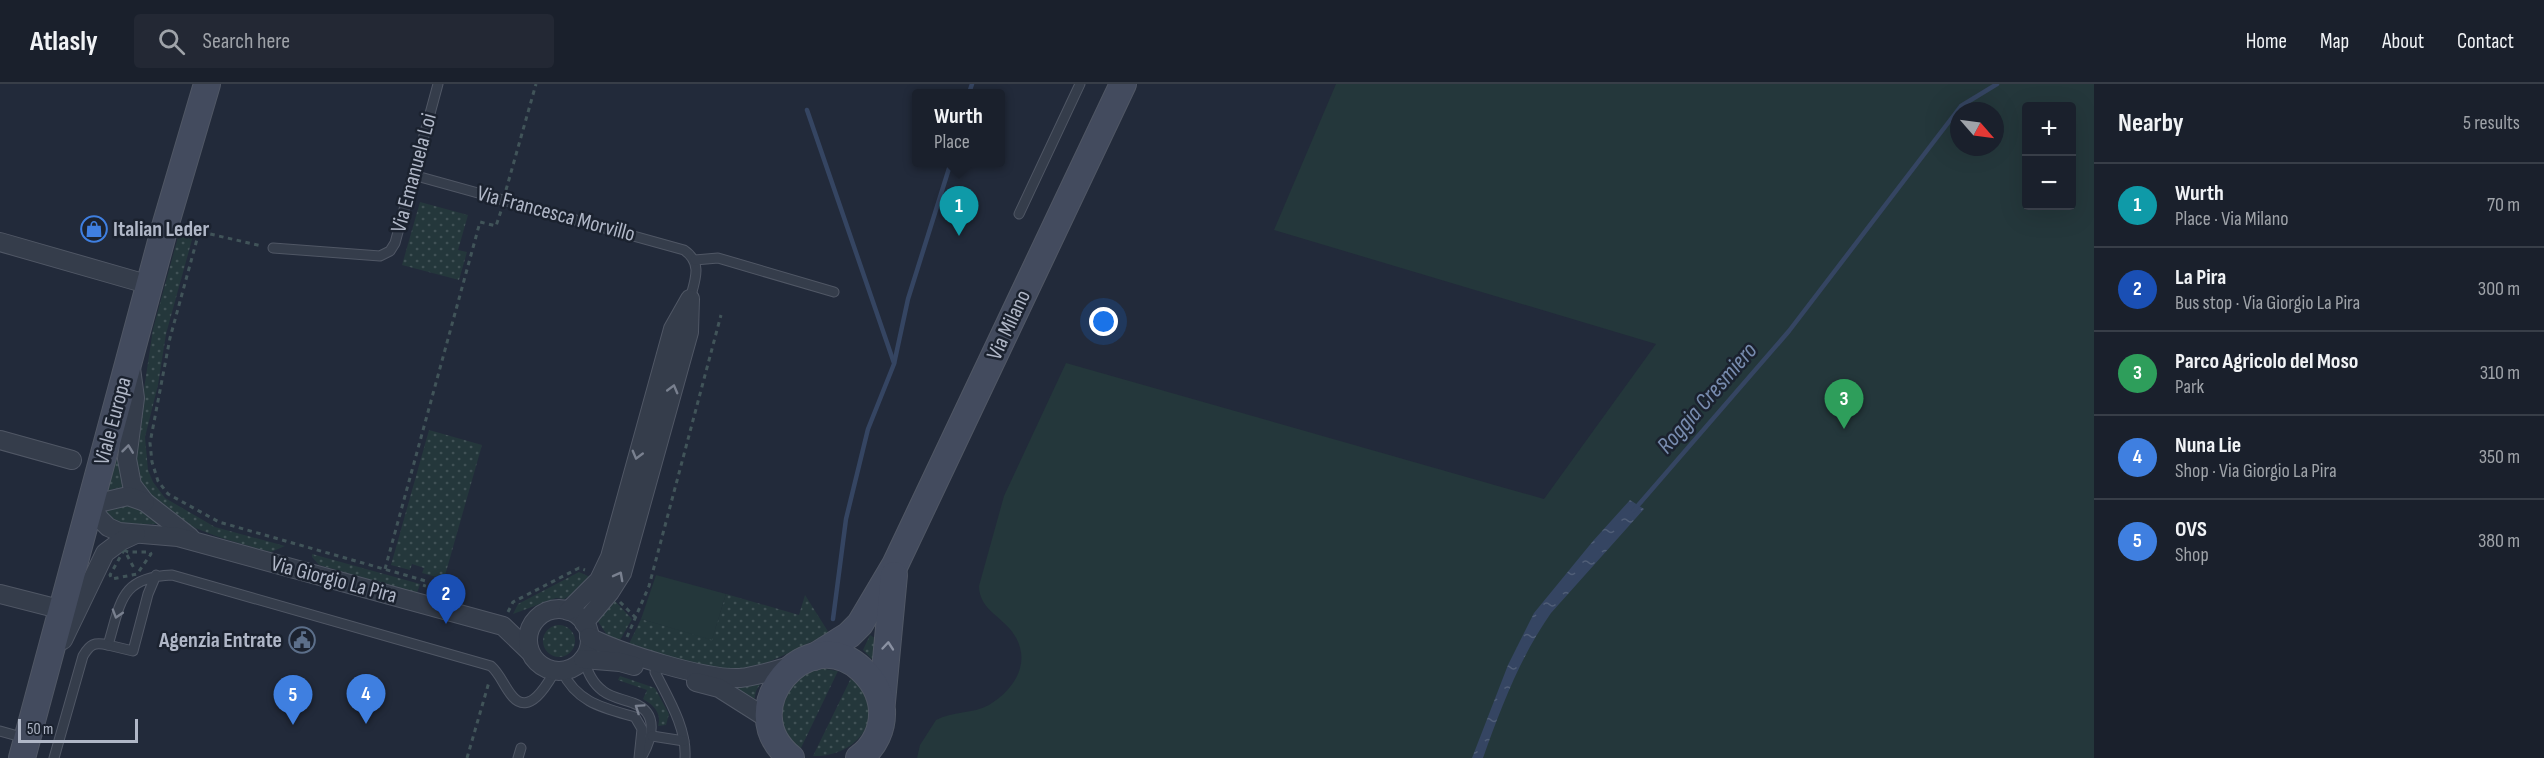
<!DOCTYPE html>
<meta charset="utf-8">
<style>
body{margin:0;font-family:"Sofia Sans Condensed",sans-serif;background:#232834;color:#f1f3f6}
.controls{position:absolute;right:18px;top:18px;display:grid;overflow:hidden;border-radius:6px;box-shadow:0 6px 24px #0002}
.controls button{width:54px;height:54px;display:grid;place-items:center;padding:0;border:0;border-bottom:2px solid #383e48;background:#1a202c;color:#f1f3f6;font:30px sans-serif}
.compass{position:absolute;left:1950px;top:18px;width:54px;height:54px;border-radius:50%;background:#1a202c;box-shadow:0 6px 24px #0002;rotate:118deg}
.scale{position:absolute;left:18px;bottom:15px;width:120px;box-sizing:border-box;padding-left:6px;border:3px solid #b0b7c7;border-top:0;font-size:16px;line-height:21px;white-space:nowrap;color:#b0b7c7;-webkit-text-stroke:4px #1b222f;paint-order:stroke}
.you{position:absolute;left:1104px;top:238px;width:21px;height:21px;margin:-15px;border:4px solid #fff;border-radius:50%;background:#1a73e8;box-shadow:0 0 0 9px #1a73e833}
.badge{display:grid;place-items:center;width:39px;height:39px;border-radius:50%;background:#bca0f2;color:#fff;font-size:20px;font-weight:700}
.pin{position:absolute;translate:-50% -50px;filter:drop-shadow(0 2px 3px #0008)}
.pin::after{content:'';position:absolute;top:32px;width:21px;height:18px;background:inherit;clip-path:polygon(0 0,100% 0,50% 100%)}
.popup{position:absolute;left:912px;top:5px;width:93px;height:78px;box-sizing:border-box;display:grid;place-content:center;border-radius:6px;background:#1a202c;filter:drop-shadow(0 2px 4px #0005);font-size:20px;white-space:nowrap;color:#9fa3a9}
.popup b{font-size:22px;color:#f1f3f6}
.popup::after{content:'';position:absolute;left:50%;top:100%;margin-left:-12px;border:12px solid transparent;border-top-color:#1a202c}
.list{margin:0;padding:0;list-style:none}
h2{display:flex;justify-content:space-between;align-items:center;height:78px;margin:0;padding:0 24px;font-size:26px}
h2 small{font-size:20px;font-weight:400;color:#9fa3a9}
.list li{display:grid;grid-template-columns:39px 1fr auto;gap:18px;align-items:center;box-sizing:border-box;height:84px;padding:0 24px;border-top:2px solid #383e48}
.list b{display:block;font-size:22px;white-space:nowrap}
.list p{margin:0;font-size:20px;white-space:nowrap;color:#9fa3a9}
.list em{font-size:20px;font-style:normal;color:#9fa3a9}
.icon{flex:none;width:33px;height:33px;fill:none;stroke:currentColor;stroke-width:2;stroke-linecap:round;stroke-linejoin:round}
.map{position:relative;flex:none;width:2094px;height:674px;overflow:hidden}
header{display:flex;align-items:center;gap:36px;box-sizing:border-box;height:84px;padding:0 30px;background:#1a202c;border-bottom:2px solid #383e48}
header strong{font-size:28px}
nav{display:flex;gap:33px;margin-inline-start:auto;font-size:21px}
.search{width:420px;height:54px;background:#232834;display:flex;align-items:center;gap:15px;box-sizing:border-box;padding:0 21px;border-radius:6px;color:#9fa3a9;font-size:22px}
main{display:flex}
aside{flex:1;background:#1a202c}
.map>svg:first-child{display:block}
.grass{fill:url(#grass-dots)}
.park{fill:#24373b;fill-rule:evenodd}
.water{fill:url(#water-ripples)}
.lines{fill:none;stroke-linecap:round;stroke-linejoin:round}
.stream{stroke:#354562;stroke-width:4.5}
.lane-casing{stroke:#505765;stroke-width:11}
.street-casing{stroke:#505765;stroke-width:20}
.secondary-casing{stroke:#505765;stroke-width:28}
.path{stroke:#415459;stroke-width:3;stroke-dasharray:4.5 4.5;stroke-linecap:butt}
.lane{stroke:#353d4b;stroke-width:9}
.street{stroke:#353d4b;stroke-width:18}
.secondary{stroke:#434b5e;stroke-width:26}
.oneway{stroke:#79808f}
.oneway2{stroke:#8a91a2}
.labels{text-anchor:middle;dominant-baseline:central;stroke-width:5;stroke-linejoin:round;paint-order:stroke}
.street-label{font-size:22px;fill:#b0b7c7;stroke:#1b222f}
.poi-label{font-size:22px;font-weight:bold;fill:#b0b7c7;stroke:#1b222f;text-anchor:start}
.water-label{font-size:24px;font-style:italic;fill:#788caf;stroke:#1b222f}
</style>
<header>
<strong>Atlasly</strong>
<div class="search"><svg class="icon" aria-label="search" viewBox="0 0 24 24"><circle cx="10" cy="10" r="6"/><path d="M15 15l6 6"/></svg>Search here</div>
<nav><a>Home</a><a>Map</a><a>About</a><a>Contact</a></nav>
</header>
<main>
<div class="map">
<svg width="2094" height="674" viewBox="0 0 2094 674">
<defs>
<pattern id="grass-dots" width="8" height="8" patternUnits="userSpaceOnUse" patternTransform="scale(1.5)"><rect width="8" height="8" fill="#24373b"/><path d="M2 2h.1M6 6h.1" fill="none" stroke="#415256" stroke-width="1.8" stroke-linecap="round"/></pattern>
<pattern id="water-ripples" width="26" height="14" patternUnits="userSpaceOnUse" patternTransform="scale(1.5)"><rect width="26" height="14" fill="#354562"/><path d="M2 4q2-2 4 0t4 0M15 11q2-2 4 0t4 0" fill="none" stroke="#505e77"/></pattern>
</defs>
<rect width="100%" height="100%" fill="#222a3a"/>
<!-- grass -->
<g class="grass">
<path d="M420,118l48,13 -10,35 9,2 -8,28 -57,-15z"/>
<path d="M179,149l14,3 -27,98 -8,51 -13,52 3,33 5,12 12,16 50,29 70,19 -14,6c-44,-12 -135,-33 -138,-89l20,-134z"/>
<path d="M123,346c-2,20 -6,39 3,57l-13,2 -8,5z"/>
<path d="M429,346l53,15 -38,134 -22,-6 2,-5 -12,-4 -2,6 -19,-5z"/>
<path d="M119,419l21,6 19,15 -39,1 -12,-9 -2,-7z"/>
<path d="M312,470l108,30 -3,9 -98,-28 -7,-8z"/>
<path d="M579,488l11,5 -19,18 -7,4 -8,-1 -43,16 5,-10z"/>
<path d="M726,510l73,21 6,-20 24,38c-23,11 -70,37 -94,39 -22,2 -83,-20 -107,-26l13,-27 71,20z"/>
<path d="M613,515l19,20 -13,23 -12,-7 -10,-15z"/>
<circle cx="559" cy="557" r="16"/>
<path d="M870,551l8,5 -2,23 -13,-13z"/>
<path d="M818,584l20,3 -38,79 -17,-20 -1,-29 7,-14 13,-13z"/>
<path d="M620,592l35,12 14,26 -3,11 -8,1c4,-12 -4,-21 -15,-27l4,-9 -29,-10z"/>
<path d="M852,592c40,30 10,82 -39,80z"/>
<path d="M762,597l-6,10 -2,11 -18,-15z"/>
</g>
<!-- park -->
<g class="park">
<path d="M1336,0h758v674h-1177l3,-13 16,-25c16,-9 37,-6 53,-15 28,-17 45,-47 21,-76 -12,-14 -31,-22 -31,-43l25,-90 62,-133 478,136 112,-155 -382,-114zM2026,22h46v100h-46zM1959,27h36v36h-36z"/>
<path d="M656,491l70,19 -14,46 -71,-21z"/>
</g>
<!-- water -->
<path class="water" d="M1630,416l14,9 -93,104c-31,44 -50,95 -68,145h-11l36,-93 26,-52 59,-72z"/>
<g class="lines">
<!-- stream -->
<g class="stream">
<path d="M969,9l3,-9"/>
<path d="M807,26l87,253"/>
<path d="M1634,426l155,-179 172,-225 36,-22"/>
<path d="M833,535l13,-100 22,-90 26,-65 14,-65 43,-137"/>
</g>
<!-- lane casing -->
<g class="lane-casing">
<g id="lane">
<path d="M413,91l271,75c19,13 11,30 6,49"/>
<path d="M1019,130l61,-130"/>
<path d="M273,164l107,8 10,-5 5,-8 43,-159"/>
<path d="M695,176l23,-2 116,34"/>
<path d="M156,491l-8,19 -15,57 -25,-6c13,-43 12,-68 64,-70l319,91c10,9 13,21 22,31 17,19 35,-14 42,-26"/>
<path d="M583,575c5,13 9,24 20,32 9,7 20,8 30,12 27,10 19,36 8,55"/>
<path d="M562,587c15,32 42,37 73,46l7,12 -3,29"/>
<path d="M655,588c13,26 32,56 30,86"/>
<path d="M0,647l25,7"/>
<path d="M652,652l32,5"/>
<path d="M54,674l29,-102c7,-12 11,-14 25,-11"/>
<path d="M518,674l3,-10"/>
</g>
</g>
<!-- street casing -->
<g class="street-casing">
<g id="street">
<path d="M0,158l150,43"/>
<path d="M131,284l4,30 -8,61 5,26 13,17 45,35"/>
<path d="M0,356l72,20"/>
<path d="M145,418l-17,-6 -38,9 10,14 8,8 11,5 59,5 325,89 26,25"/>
<path d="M0,510l63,16"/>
<circle cx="559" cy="556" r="31"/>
<path d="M568,527l31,-31 11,-23 63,-228 17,-30 -1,33 -67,241 -12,19 -26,31"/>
<path d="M589,553c31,16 117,43 151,41 18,-2 36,-8 53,-13"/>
<path d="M63,556l42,-87 16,-12 15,-7"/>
<path d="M583,575l37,3 14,4"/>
<path d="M696,598l23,6 49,31"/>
</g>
</g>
<!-- secondary casing -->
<g class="secondary-casing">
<g id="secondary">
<path d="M814,573l35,-22 11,-11 35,-59 228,-481"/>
<path d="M882,618l12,-127"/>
<path d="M22,674l144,-535 41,-139"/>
<path d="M791,674c-61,-49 17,-138 70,-89 12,11 20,25 21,41 1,18 -7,37 -23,48"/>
</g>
</g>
<!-- path -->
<g class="path">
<path d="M506,106l30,-106"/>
<path d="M184,144l78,18"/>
<path d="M199,148l-29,106 -20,105 2,19 6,19 10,13 51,28 207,59 -2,6"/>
<path d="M124,466l4,2h22l1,2 -14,20 -25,5 -2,-4z"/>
<path d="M127,471l8,15"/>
<path d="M385,485l95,-347 16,4 5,-15"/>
<path d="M620,518l16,16"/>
<path d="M508,528l5,-10 66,-34 6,2"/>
<path d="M627,553l22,-51 72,-271"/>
<path d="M467,674l22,-76"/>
</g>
<!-- lane -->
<use href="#lane" class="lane"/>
<!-- street -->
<use href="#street" class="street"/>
<!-- secondary -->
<use href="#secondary" class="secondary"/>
</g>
<!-- one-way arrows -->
<defs><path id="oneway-chevron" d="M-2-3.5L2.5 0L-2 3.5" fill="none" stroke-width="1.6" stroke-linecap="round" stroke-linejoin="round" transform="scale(1.5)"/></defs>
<g class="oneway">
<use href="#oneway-chevron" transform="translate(673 305) rotate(-75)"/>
<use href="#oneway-chevron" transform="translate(128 365) rotate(-83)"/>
<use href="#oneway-chevron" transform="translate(637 371) rotate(105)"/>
<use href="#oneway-chevron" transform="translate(619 492) rotate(-62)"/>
<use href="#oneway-chevron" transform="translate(117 530) rotate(107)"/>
<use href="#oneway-chevron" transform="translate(639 624) rotate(-146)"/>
</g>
<use class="oneway2" href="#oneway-chevron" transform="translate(888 562) rotate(-85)"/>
<!-- icons -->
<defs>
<g id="shop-ring" transform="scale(1.35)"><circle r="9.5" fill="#1b222f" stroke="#3f7fe0" stroke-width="1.5"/><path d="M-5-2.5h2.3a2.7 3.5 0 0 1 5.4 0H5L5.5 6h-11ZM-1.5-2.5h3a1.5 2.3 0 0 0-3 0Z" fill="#3f7fe0"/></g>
<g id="civic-ring" transform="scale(1.35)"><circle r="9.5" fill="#1b222f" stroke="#5c6f8a" stroke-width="1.5"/><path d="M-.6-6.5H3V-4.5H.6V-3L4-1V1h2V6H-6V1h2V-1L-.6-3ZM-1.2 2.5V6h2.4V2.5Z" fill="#5c6f8a"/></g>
</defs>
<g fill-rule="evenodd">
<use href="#shop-ring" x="94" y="145"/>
<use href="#civic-ring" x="302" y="556"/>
</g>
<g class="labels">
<!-- street labels -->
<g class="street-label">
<text transform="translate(414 89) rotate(-75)">Via Emanuela Loi</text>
<text transform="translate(556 130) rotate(15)">Via Francesca Morvillo</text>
<text transform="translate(1009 241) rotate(-65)">Via Milano</text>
<text transform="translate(113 337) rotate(-75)">Viale Europa</text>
<text transform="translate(334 496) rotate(15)">Via Giorgio La Pira</text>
</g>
<!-- poi labels -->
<g class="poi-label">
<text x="113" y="145">Italian Leder</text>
<text x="282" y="556" text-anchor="end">Agenzia Entrate</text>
</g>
<!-- water labels -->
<g class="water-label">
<text transform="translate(1707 314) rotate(-49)">Roggia Cresmiero</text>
</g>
</g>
</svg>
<div class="controls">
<button>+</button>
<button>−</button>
</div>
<svg class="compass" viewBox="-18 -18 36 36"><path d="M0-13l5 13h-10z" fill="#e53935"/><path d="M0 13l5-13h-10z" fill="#9fa3a9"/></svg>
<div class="scale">50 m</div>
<div class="you"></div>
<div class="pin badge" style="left:959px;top:152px;background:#0f9aa8">1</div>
<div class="popup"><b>Wurth</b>Place</div>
<div class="pin badge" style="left:446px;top:540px;background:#1a4fb4">2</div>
<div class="pin badge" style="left:1844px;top:345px;background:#2e9e5b">3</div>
<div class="pin badge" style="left:366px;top:640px;background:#3f7fe0">4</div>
<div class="pin badge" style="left:293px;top:641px;background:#3f7fe0">5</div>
</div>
<aside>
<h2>Nearby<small>5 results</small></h2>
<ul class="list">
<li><span class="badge" style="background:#0f9aa8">1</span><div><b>Wurth</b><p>Place · Via Milano</p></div><em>70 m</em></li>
<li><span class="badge" style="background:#1a4fb4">2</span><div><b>La Pira</b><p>Bus stop · Via Giorgio La Pira</p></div><em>300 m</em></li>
<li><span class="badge" style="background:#2e9e5b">3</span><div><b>Parco Agricolo del Moso</b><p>Park</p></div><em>310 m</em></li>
<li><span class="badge" style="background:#3f7fe0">4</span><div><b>Nuna Lie</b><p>Shop · Via Giorgio La Pira</p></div><em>350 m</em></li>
<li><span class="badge" style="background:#3f7fe0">5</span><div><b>OVS</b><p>Shop</p></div><em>380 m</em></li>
</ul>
</aside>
</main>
